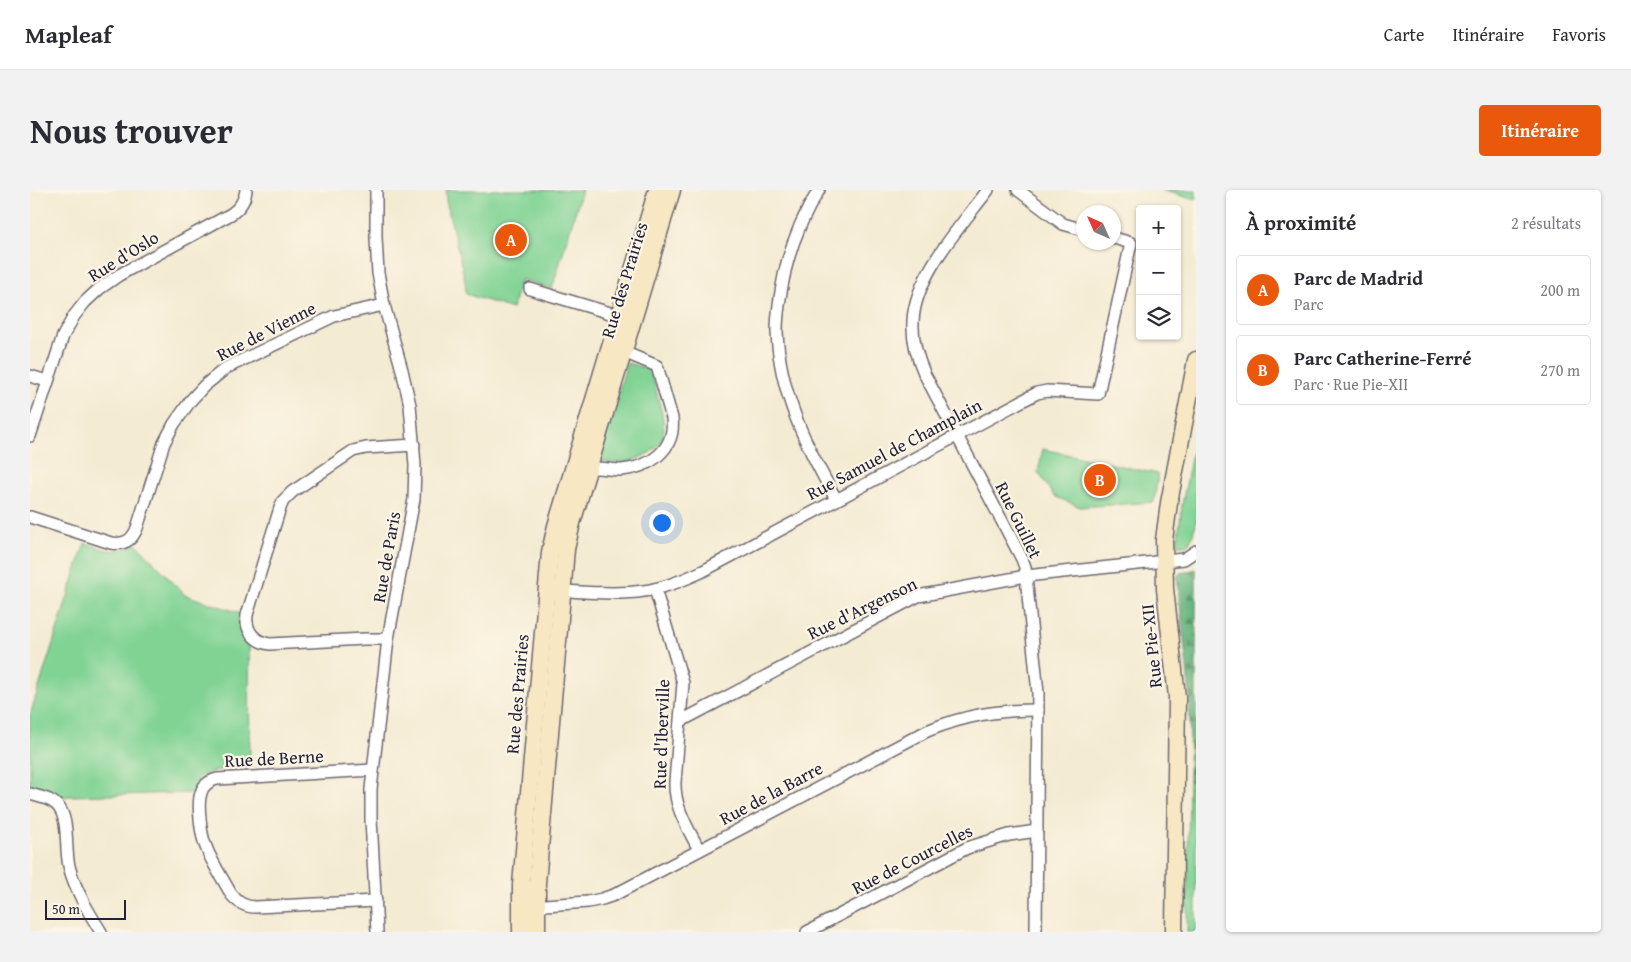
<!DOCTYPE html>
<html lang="fr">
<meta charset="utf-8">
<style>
body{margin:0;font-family:"Gentium Book Plus",serif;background:#f2f2f3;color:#2b2b33}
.controls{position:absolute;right:15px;top:15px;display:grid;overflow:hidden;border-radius:5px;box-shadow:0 1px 4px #0004}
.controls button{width:45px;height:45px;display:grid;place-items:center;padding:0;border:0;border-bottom:1px solid #e1e1e2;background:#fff;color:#2b2b33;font:25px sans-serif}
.compass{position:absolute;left:1046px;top:15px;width:45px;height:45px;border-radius:50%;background:#fff;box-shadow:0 1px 4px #0004;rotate:315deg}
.scale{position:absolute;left:15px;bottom:12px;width:81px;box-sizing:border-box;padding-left:5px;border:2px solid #22223b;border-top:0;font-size:14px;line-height:18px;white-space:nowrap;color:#22223b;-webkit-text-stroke:4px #fcf5e5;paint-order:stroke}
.you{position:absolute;left:631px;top:332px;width:18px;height:18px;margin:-12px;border:4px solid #fff;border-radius:50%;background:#1a73e8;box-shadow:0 0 0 8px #1a73e833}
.badge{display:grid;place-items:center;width:32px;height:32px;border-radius:50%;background:#ea580c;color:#fff;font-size:16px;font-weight:700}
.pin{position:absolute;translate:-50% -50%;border:2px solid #fff;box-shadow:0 1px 5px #0006}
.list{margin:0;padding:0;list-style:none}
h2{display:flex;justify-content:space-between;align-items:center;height:65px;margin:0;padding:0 20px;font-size:21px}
h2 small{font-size:16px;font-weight:400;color:#7c7c81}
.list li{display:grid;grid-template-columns:32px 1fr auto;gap:15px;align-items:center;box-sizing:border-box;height:70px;margin:0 10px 10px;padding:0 10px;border:1px solid #e1e1e2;border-radius:5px}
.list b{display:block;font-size:19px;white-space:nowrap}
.list p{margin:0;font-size:16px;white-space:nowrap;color:#7c7c81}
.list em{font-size:16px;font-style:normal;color:#7c7c81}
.icon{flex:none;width:28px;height:28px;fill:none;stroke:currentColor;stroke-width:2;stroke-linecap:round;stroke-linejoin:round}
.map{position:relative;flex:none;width:1166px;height:742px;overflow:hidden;border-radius:5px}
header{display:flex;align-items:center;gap:30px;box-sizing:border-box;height:70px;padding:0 25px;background:#fff;border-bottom:1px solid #e1e1e2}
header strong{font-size:24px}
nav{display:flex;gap:28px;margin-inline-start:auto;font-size:18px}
.intro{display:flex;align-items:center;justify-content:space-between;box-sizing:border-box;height:120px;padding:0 30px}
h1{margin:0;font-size:35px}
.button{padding:12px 22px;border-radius:5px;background:#ea580c;color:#fff;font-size:18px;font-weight:700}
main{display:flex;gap:30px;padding:0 30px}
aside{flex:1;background:#fff;border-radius:5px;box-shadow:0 1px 4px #0004}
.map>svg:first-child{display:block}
.green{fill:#81d394;stroke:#527a68}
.forest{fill:url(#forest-firs);stroke:#456c5c}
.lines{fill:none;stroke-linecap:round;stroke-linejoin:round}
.street-casing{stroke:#6c6870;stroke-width:14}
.secondary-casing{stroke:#6c6870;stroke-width:19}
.street{stroke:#fff;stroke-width:11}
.secondary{stroke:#f7e8c3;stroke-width:16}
.labels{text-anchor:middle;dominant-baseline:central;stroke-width:4.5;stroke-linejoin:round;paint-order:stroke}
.street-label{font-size:18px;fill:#22223b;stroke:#fcf5e5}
</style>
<header>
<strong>Mapleaf</strong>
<nav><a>Carte</a><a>Itinéraire</a><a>Favoris</a></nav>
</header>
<div class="intro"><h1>Nous trouver</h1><a class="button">Itinéraire</a></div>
<main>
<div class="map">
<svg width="1166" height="742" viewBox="0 0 1166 742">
<defs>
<pattern id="forest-firs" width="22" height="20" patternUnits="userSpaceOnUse" patternTransform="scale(1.25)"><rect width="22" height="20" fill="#68b57e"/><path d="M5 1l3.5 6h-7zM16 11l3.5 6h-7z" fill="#559368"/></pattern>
</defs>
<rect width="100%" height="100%" fill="#fcf5e5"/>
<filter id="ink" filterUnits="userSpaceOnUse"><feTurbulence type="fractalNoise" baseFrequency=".02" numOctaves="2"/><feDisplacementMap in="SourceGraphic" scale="10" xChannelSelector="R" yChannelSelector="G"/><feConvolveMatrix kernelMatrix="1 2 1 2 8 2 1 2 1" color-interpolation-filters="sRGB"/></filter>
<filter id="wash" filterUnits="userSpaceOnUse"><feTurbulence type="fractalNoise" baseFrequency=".0096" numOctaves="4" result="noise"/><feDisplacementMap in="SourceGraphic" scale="20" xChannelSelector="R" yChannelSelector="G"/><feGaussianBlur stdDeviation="1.12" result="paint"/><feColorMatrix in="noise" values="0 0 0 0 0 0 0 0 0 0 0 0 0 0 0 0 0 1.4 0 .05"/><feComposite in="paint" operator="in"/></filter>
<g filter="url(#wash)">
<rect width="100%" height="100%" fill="#f4ebd3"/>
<!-- green -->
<g class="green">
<path d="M416,0h136l-30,99 -31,-10 -9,30 -46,-15 -1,-14 -19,-79z"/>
<path d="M1131,0h35v10z"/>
<path d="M597,173l20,6 4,3c3,11 6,22 9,33 7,28 7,41 -21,53 -14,6 -27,6 -41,2z"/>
<path d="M1166,243v91l-7,21h-12l5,-40z"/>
<path d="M1013,259l115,25 -4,28 -74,5 -26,-11 -16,-24z"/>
<path d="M55,353c18,6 33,13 51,0l49,52 55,18c-3,12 1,22 9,31l1,124c-20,2 -54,-2 -58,25l-124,3 -6,2 -10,-7 -22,-7v-69z"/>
<path d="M1159,591h7v151h-9z"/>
</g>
<!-- forest -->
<path class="forest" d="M1166,379v212h-7l1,-84 -13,-120 3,-4z"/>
</g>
<g filter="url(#ink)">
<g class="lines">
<!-- street casing -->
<g class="street-casing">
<g id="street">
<path d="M346,0v48l2,35 6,32 18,65 8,35 5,60 -1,34 -26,140 -17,150v30l6,113"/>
<path d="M789,0c-16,25 -27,52 -34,81 -4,19 -8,40 -8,60 2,61 30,117 59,168"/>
<path d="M958,0c-27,36 -73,85 -75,131 -1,18 4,36 11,52l98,186 3,8 13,126 -2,239"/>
<path d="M988,0l45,34 21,6"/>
<path d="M500,99l80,24 16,7"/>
<path d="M0,186l17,5"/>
<path d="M0,246l33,-100 11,-20 11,-14 14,-13 20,-14 112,-61c9,-6 14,-13 15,-24"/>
<path d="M554,276c4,2 7,1 11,2 9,0 18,2 27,2 29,-3 54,-21 50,-52l-15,-52 -31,-13 -8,-1"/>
<path d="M0,327l81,26c13,2 21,-2 26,-15l27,-85 10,-19 17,-24 13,-14 22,-18 108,-52 50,-11"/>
<path d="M625,399l28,94 -8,99c-1,25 13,46 24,68"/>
<path d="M525,400c27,2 62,5 89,1 20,-3 40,-11 59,-20l334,-178 10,-2 51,3 33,-151 -17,-5"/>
<path d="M358,449h-24l-94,5c-15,-2 -25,-13 -23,-29l33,-107 3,-7 9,-9 61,-41 13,-3 48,-3"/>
<path d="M651,531l237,-125 108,-20 158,-17 12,-8"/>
<path d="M343,580l-156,9c-8,2 -14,6 -16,14 -4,11 0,43 5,54 6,16 17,32 25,47 7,9 14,13 25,13l120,-6"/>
<path d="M0,604c10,3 24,5 30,15 9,14 5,41 9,57 6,24 19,45 32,66"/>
<path d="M500,716l58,-4 14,-3 12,-4 313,-164c38,-16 71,-21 111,-21"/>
<path d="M777,742l160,-84 42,-13 28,-4"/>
</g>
</g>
<!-- secondary casing -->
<g class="secondary-casing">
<g id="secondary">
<path d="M491,742v-47l29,-333 6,-26 101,-336"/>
<path d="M507,742v-49l29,-334 6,-26 100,-333"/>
<path d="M1144,742l3,-235 -12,-108 -1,-49 5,-37 27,-143"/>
</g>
</g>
<!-- street -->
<use href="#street" class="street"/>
<!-- secondary -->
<use href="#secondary" class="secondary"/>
</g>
</g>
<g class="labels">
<!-- street labels -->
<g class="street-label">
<text transform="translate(93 66) rotate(-32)">Rue d'Oslo</text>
<text transform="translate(594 90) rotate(-73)">Rue des Prairies</text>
<text transform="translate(236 141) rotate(-27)">Rue de Vienne</text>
<text transform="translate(864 259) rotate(-28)">Rue Samuel de Champlain</text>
<text transform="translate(989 330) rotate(64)">Rue Guillet</text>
<text transform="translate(356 367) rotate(-80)">Rue de Paris</text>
<text transform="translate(832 418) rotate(-26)">Rue d'Argenson</text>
<text transform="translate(1121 456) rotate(-96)">Rue Pie-XII</text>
<text transform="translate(487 504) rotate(-85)">Rue des Prairies</text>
<text transform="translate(631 544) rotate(-88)">Rue d'Iberville</text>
<text transform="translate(244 568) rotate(-3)">Rue de Berne</text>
<text transform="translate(741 603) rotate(-28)">Rue de la Barre</text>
<text transform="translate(882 669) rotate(-27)">Rue de Courcelles</text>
</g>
</g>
</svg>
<div class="controls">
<button>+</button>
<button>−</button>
<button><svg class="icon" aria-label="layers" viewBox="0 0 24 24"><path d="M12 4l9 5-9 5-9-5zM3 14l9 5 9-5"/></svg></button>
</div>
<svg class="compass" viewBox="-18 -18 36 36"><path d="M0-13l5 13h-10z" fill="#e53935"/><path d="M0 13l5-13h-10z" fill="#7c7c81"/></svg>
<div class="scale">50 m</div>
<div class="you"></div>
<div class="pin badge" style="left:481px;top:50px">A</div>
<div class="pin badge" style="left:1070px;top:290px">B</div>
</div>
<aside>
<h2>À proximité<small>2 résultats</small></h2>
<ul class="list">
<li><span class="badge">A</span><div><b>Parc de Madrid</b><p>Parc</p></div><em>200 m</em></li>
<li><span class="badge">B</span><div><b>Parc Catherine-Ferré</b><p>Parc · Rue Pie-XII</p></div><em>270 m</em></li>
</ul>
</aside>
</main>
